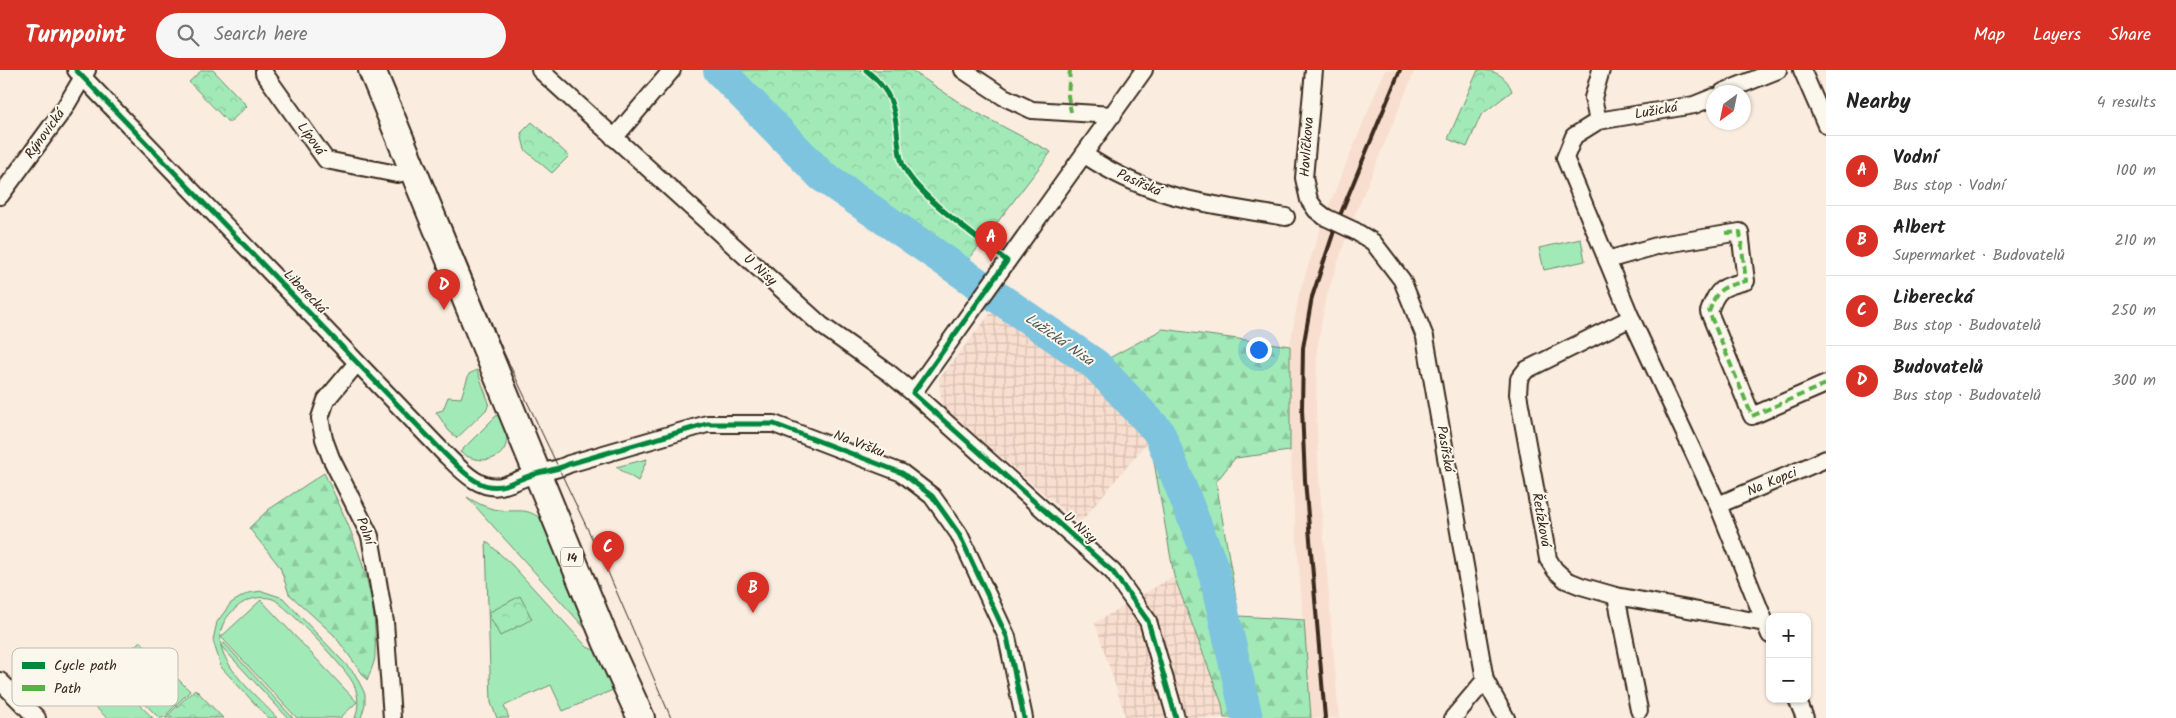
<!DOCTYPE html>
<meta charset="utf-8">
<style>
body{margin:0;font-family:Kalam,sans-serif;background:#f6f6f6;color:#222}
.controls{position:absolute;right:15px;bottom:15px;display:grid;overflow:hidden;border-radius:10px;box-shadow:0 1px 4px #0004}
.controls button{width:45px;height:45px;display:grid;place-items:center;padding:0;border:0;border-bottom:1px solid #e0e0e0;background:#fff;color:#222;font:25px sans-serif}
.compass{position:absolute;left:1706px;top:15px;width:45px;height:45px;border-radius:50%;background:#fff;box-shadow:0 1px 4px #0004;rotate:213deg}
.you{position:absolute;left:1258px;top:279px;width:18px;height:18px;margin:-12px;border:4px solid #fff;border-radius:50%;background:#1a73e8;box-shadow:0 0 0 8px #1a73e833}
.badge{display:grid;place-items:center;width:32px;height:32px;border-radius:50%;background:#d93025;color:#fff;font-size:16px;font-weight:700}
.pin{position:absolute;translate:-50% -41px;filter:drop-shadow(0 1px 2px #0008)}
.pin::after{content:'';position:absolute;top:26px;width:18px;height:15px;background:inherit;clip-path:polygon(0 0,100% 0,50% 100%)}
.list{margin:0;padding:0;list-style:none}
h2{display:flex;justify-content:space-between;align-items:center;height:65px;margin:0;padding:0 20px;font-size:21px}
h2 small{font-size:16px;font-weight:400;color:#767676}
.list li{display:grid;grid-template-columns:32px 1fr auto;gap:15px;align-items:center;box-sizing:border-box;height:70px;padding:0 20px;border-top:1px solid #e0e0e0}
.list b{display:block;font-size:19px;white-space:nowrap}
.list p{margin:0;font-size:16px;white-space:nowrap;color:#767676}
.list em{font-size:16px;font-style:normal;color:#767676}
.icon{flex:none;width:28px;height:28px;fill:none;stroke:currentColor;stroke-width:2;stroke-linecap:round;stroke-linejoin:round}
.map{position:relative;flex:none;width:1826px;height:648px;overflow:hidden}
header{display:flex;align-items:center;gap:30px;box-sizing:border-box;height:70px;padding:0 25px;background:#d93025;color:#fff}
header strong{font-size:24px}
nav{display:flex;gap:28px;margin-inline-start:auto;font-size:18px}
.search{width:350px;height:45px;background:#f6f6f6;display:flex;align-items:center;gap:12px;box-sizing:border-box;padding:0 18px;border-radius:28px;color:#767676;font-size:19px}
main{display:flex}
aside{flex:1;background:#fff}
.map>svg:first-child{display:block}
.built{fill:#f8decf}
.industrial{fill:url(#industrial-grid)}
.green{fill:#a1eab8;stroke:#6e8a6b}
.forest{fill:url(#forest-firs);stroke:#6e8a6b}
.park{fill:url(#park-crowns);stroke:#6e8a6b}
.lines{fill:none;stroke-linecap:round;stroke-linejoin:round}
.river{stroke:#7ec4df;stroke-width:32}
.street-casing{stroke:#3b2a1e;stroke-width:20}
.primary-casing{stroke:#3b2a1e;stroke-width:30}
.street{stroke:#fbf7ec;stroke-width:16}
.primary{stroke:#fbf7ec;stroke-width:26}
.tram{stroke:#3b2a1e;stroke-width:1}
.rail{stroke:#3b2a1e;stroke-width:4}
.street-bridge-casing{stroke:#3b2a1e;stroke-width:20;stroke-linecap:butt}
.street-bridge{stroke:#fbf7ec;stroke-width:16}
.quiet{stroke:#57b245;stroke-width:4;stroke-dasharray:8 4;stroke-linecap:butt}
.cycleway-casing{stroke:#fbf7ec;stroke-width:8}
.cycleway{stroke:#00873e;stroke-width:5}
.labels{text-anchor:middle;dominant-baseline:central;stroke-width:4;stroke-linejoin:round;paint-order:stroke}
.shield{fill:#fbf7ec;stroke:#75685c;stroke-width:1}
.shield-label{font-size:12px;font-weight:bold;fill:#3b2a1e}
.street-label{font-size:14px;fill:#3b2a1e;stroke:#fbf7ec}
.water-label{font-size:15px;font-style:italic;fill:#4f5858;stroke:#fbf7ec}
.key{fill:#fbf7ec;stroke:#c1baae;stroke-width:1}
.key-label{font-size:14px;fill:#3b2a1e}
</style>
<header>
<strong>Turnpoint</strong>
<div class="search"><svg class="icon" aria-label="search" viewBox="0 0 24 24"><circle cx="10" cy="10" r="6"/><path d="M15 15l6 6"/></svg>Search here</div>
<nav><a>Map</a><a>Layers</a><a>Share</a></nav>
</header>
<main>
<div class="map">
<svg width="1826" height="648" viewBox="0 0 1826 648">
<defs>
<pattern id="industrial-grid" width="8" height="8" patternUnits="userSpaceOnUse" patternTransform="scale(1.25)"><rect width="8" height="8" fill="#f8decf"/><path d="M0 4h8M4 0v8" fill="none" stroke="#d6bfb1"/></pattern>
<pattern id="forest-firs" width="22" height="20" patternUnits="userSpaceOnUse" patternTransform="scale(1.25)"><rect width="22" height="20" fill="#a1eab8"/><path d="M5 1l3.5 6h-7zM16 11l3.5 6h-7z" fill="#8cc99e"/></pattern>
<pattern id="park-crowns" width="20" height="18" patternUnits="userSpaceOnUse" patternTransform="scale(1.25)"><rect width="20" height="18" fill="#a1eab8"/><path d="M2 6a3 3 0 1 1 6 0M12 15a3 3 0 1 1 6 0" fill="none" stroke="#8cc99e"/></pattern>
</defs>
<rect width="100%" height="100%" fill="#faecdf"/>
<filter id="ink" filterUnits="userSpaceOnUse"><feTurbulence type="fractalNoise" baseFrequency=".02" numOctaves="2"/><feDisplacementMap in="SourceGraphic" scale="10" xChannelSelector="R" yChannelSelector="G"/><feConvolveMatrix kernelMatrix="1 2 1 2 8 2 1 2 1" color-interpolation-filters="sRGB"/></filter>
<g filter="url(#ink)">
<!-- built -->
<path class="built" d="M1385,0h30l-66,159 -24,72 -8,49 -1,59 3,70 20,239h-28l-19,-238 -4,-71 2,-63 9,-52 24,-74z"/>
<!-- industrial -->
<g class="industrial">
<path d="M994,239l93,61 59,60 4,9 -71,85 -137,-118 -3,-27z"/>
<path d="M1174,506l48,128 2,14h-98l-31,-95z"/>
</g>
<!-- green -->
<g class="green">
<path d="M1581,169l4,22 -41,9 -5,-22z"/>
<path d="M477,300l12,33 -2,6 -30,29 -8,-7 -13,-19 7,-2 5,-13 13,1 8,-24z"/>
<path d="M501,344c2,7 6,15 6,23 0,26 -30,28 -47,15l36,-36z"/>
<path d="M647,389l-9,22 -22,-14z"/>
<path d="M467,427c10,6 21,12 33,13 21,3 25,-4 44,11l48,115z"/>
<path d="M486,471l26,24 75,82 9,4 17,39 -50,21 -12,-26 -47,21 5,12h-12l-6,-15z"/>
<path d="M262,521l21,7 72,76 10,20v10l-4,14h-6c4,-11 4,-22 -1,-33 -5,-14 -69,-81 -81,-86 -12,-4 -27,0 -36,8 -46,38 14,82 40,111h-9l-47,-51 -8,-27 4,-18 14,-19 17,-10z"/>
<path d="M261,530l96,102 -17,16h-43l-76,-81z"/>
<path d="M140,571l50,50 -27,27h-4l-48,-49z"/>
<path d="M224,573l69,75h-5l-67,-72z"/>
<path d="M106,603l47,45h-46l-23,-22z"/>
</g>
<!-- forest -->
<g class="forest">
<path d="M1163,259l127,17v105l-55,7 -19,24 23,134 65,4 7,98h-87l-2,-14 -48,-128 -24,-137 -4,-9 -59,-60z"/>
<path d="M324,403c28,56 55,118 51,182 0,8 -5,17 -8,25l-33,-45 -45,-41 -9,-27 -31,-39 19,-18z"/>
</g>
<!-- park -->
<g class="park">
<path d="M202,0h11l34,36 -18,17 -40,-41z"/>
<path d="M735,0h176l55,37 85,45 -84,110 -159,-112z"/>
<path d="M1478,0c16,0 28,5 34,21l-31,24 -14,32 -19,-8z"/>
<path d="M532,52l37,34 -17,17 -27,-23 -4,-17z"/>
<path d="M520,526l12,23 -32,17 -12,-23z"/>
<path d="M195,619l28,29h-58z"/>
</g>
<g class="lines">
<!-- river -->
<path class="river" d="M719,0l103,106 274,189 63,67 54,136 34,150"/>
<!-- street casing -->
<g class="street-casing">
<g id="street">
<path d="M76,0l369,384c16,16 36,39 60,31 10,-3 20,-8 30,-11 12,-4 23,-4 34,-10l138,-40h67l128,49 30,23 27,38 48,103 17,81"/>
<path d="M264,0v3l62,87 71,14 15,-4"/>
<path d="M540,0l281,255 68,48 24,20 200,179 35,49 28,97"/>
<path d="M963,0l41,27 28,13 81,5"/>
<path d="M1314,0l-10,108 5,22 7,10 9,7"/>
<path d="M1802,0l24,55"/>
<path d="M1723,22l55,-22"/>
<path d="M1714,27l-20,8 -96,16 -24,15 -9,22 66,160 87,187 52,130"/>
<path d="M1598,51l-5,-23 8,-28"/>
<path d="M614,68l58,-68"/>
<path d="M1085,85c66,45 125,49 201,62"/>
<path d="M0,126l64,-87 23,-39"/>
<path d="M1355,161l18,11 29,38 23,57 60,343 21,38"/>
<path d="M1607,190l53,-15 80,-13 6,49c-24,6 -29,7 -37,31l43,104 74,-32"/>
<path d="M1631,248l-105,52 -7,9 -1,15 30,165 7,11 11,10 15,6 35,10 149,27"/>
<path d="M357,293l-31,37 -6,18 4,21 7,19 39,78 15,86 7,96"/>
<path d="M913,323l231,-323"/>
<path d="M1718,435l108,-46"/>
<path d="M1616,526l23,114"/>
<path d="M0,611l37,37"/>
<path d="M1797,629l8,19"/>
<path d="M1453,648l32,-38"/>
</g>
</g>
<!-- primary casing -->
<g class="primary-casing">
<path id="primary" d="M372,0l234,571 35,77"/>
</g>
<!-- street -->
<use href="#street" class="street"/>
<!-- primary -->
<use href="#primary" class="primary"/>
<!-- tram -->
<path class="tram" d="M387,0l117,283 104,219 63,146"/>
<!-- rail -->
<path class="rail" d="M1325,648l-20,-238 -3,-71 1,-61 9,-51 24,-72 64,-155"/>
<!-- street-bridge casing -->
<g class="street-bridge-casing">
<path id="street-bridge" d="M1325,147l30,14"/>
</g>
<!-- street-bridge -->
<use href="#street-bridge" class="street-bridge"/>
<!-- quiet -->
<g class="quiet">
<path d="M1070,0l-2,26 3,16"/>
<path d="M1726,163l14,-1 6,49c-24,6 -29,7 -37,31l43,104 74,-32"/>
</g>
<!-- cycleway casing -->
<g class="cycleway-casing">
<g id="cycleway">
<path d="M76,0l369,384c16,16 36,39 60,31 10,-3 20,-8 30,-11 12,-4 23,-4 34,-10l138,-40h67l128,49 30,23 27,38 48,103 17,81"/>
<path d="M866,0c26,21 29,38 32,70 1,10 2,21 7,29 15,29 75,70 102,92l-94,132 200,179 35,49 28,97"/>
</g>
</g>
<!-- cycleway -->
<use href="#cycleway" class="cycleway"/>
</g>
</g>
<g class="labels">
<!-- shield labels -->
<rect class="shield" x="561" y="477.5" width="22" height="19" rx="4"/>
<g class="shield-label">
<text x="572" y="487">14</text>
</g>
<!-- street labels -->
<g class="street-label">
<text transform="translate(1656 41) rotate(-10)">Lužická</text>
<text transform="translate(45 64) rotate(-54)">Rýnovická</text>
<text transform="translate(311 69) rotate(54)">Lípová</text>
<text transform="translate(1307 77) rotate(-86)">Havlíčkova</text>
<text transform="translate(1139 113) rotate(24)">Pasířská</text>
<text transform="translate(760 200) rotate(42)">U Nisy</text>
<text transform="translate(305 222) rotate(46)">Liberecká</text>
<text transform="translate(859 374) rotate(21)">Na Vršku</text>
<text transform="translate(1445 379) rotate(80)">Pasířská</text>
<text transform="translate(1772 412) rotate(-23)">Na Kopci</text>
<text transform="translate(1541 450) rotate(80)">Řetízková</text>
<text transform="translate(1080 458) rotate(42)">U Nisy</text>
<text transform="translate(365 461) rotate(69)">Polní</text>
</g>
<!-- water labels -->
<g class="water-label">
<text transform="translate(1059 270) rotate(35)">Lužická Nisa</text>
</g>
</g>
<!-- legend -->
<rect x="12" y="578" width="166" height="58" rx="8" class="key"/>
<rect x="22" y="592" width="23" height="7" fill="#00873e"/>
<rect x="22" y="615" width="23" height="6" fill="#57b245"/>
<g class="key-label">
<text x="54" y="600">Cycle path</text>
<text x="54" y="623">Path</text>
</g>
</svg>
<div class="controls">
<button>+</button>
<button>−</button>
</div>
<svg class="compass" viewBox="-18 -18 36 36"><path d="M0-13l5 13h-10z" fill="#e53935"/><path d="M0 13l5-13h-10z" fill="#767676"/></svg>
<div class="you"></div>
<div class="pin badge" style="left:991px;top:192px">A</div>
<div class="pin badge" style="left:753px;top:543px">B</div>
<div class="pin badge" style="left:608px;top:502px">C</div>
<div class="pin badge" style="left:444px;top:240px">D</div>
</div>
<aside>
<h2>Nearby<small>4 results</small></h2>
<ul class="list">
<li><span class="badge">A</span><div><b>Vodní</b><p>Bus stop · Vodní</p></div><em>100 m</em></li>
<li><span class="badge">B</span><div><b>Albert</b><p>Supermarket · Budovatelů</p></div><em>210 m</em></li>
<li><span class="badge">C</span><div><b>Liberecká</b><p>Bus stop · Budovatelů</p></div><em>250 m</em></li>
<li><span class="badge">D</span><div><b>Budovatelů</b><p>Bus stop · Budovatelů</p></div><em>300 m</em></li>
</ul>
</aside>
</main>
